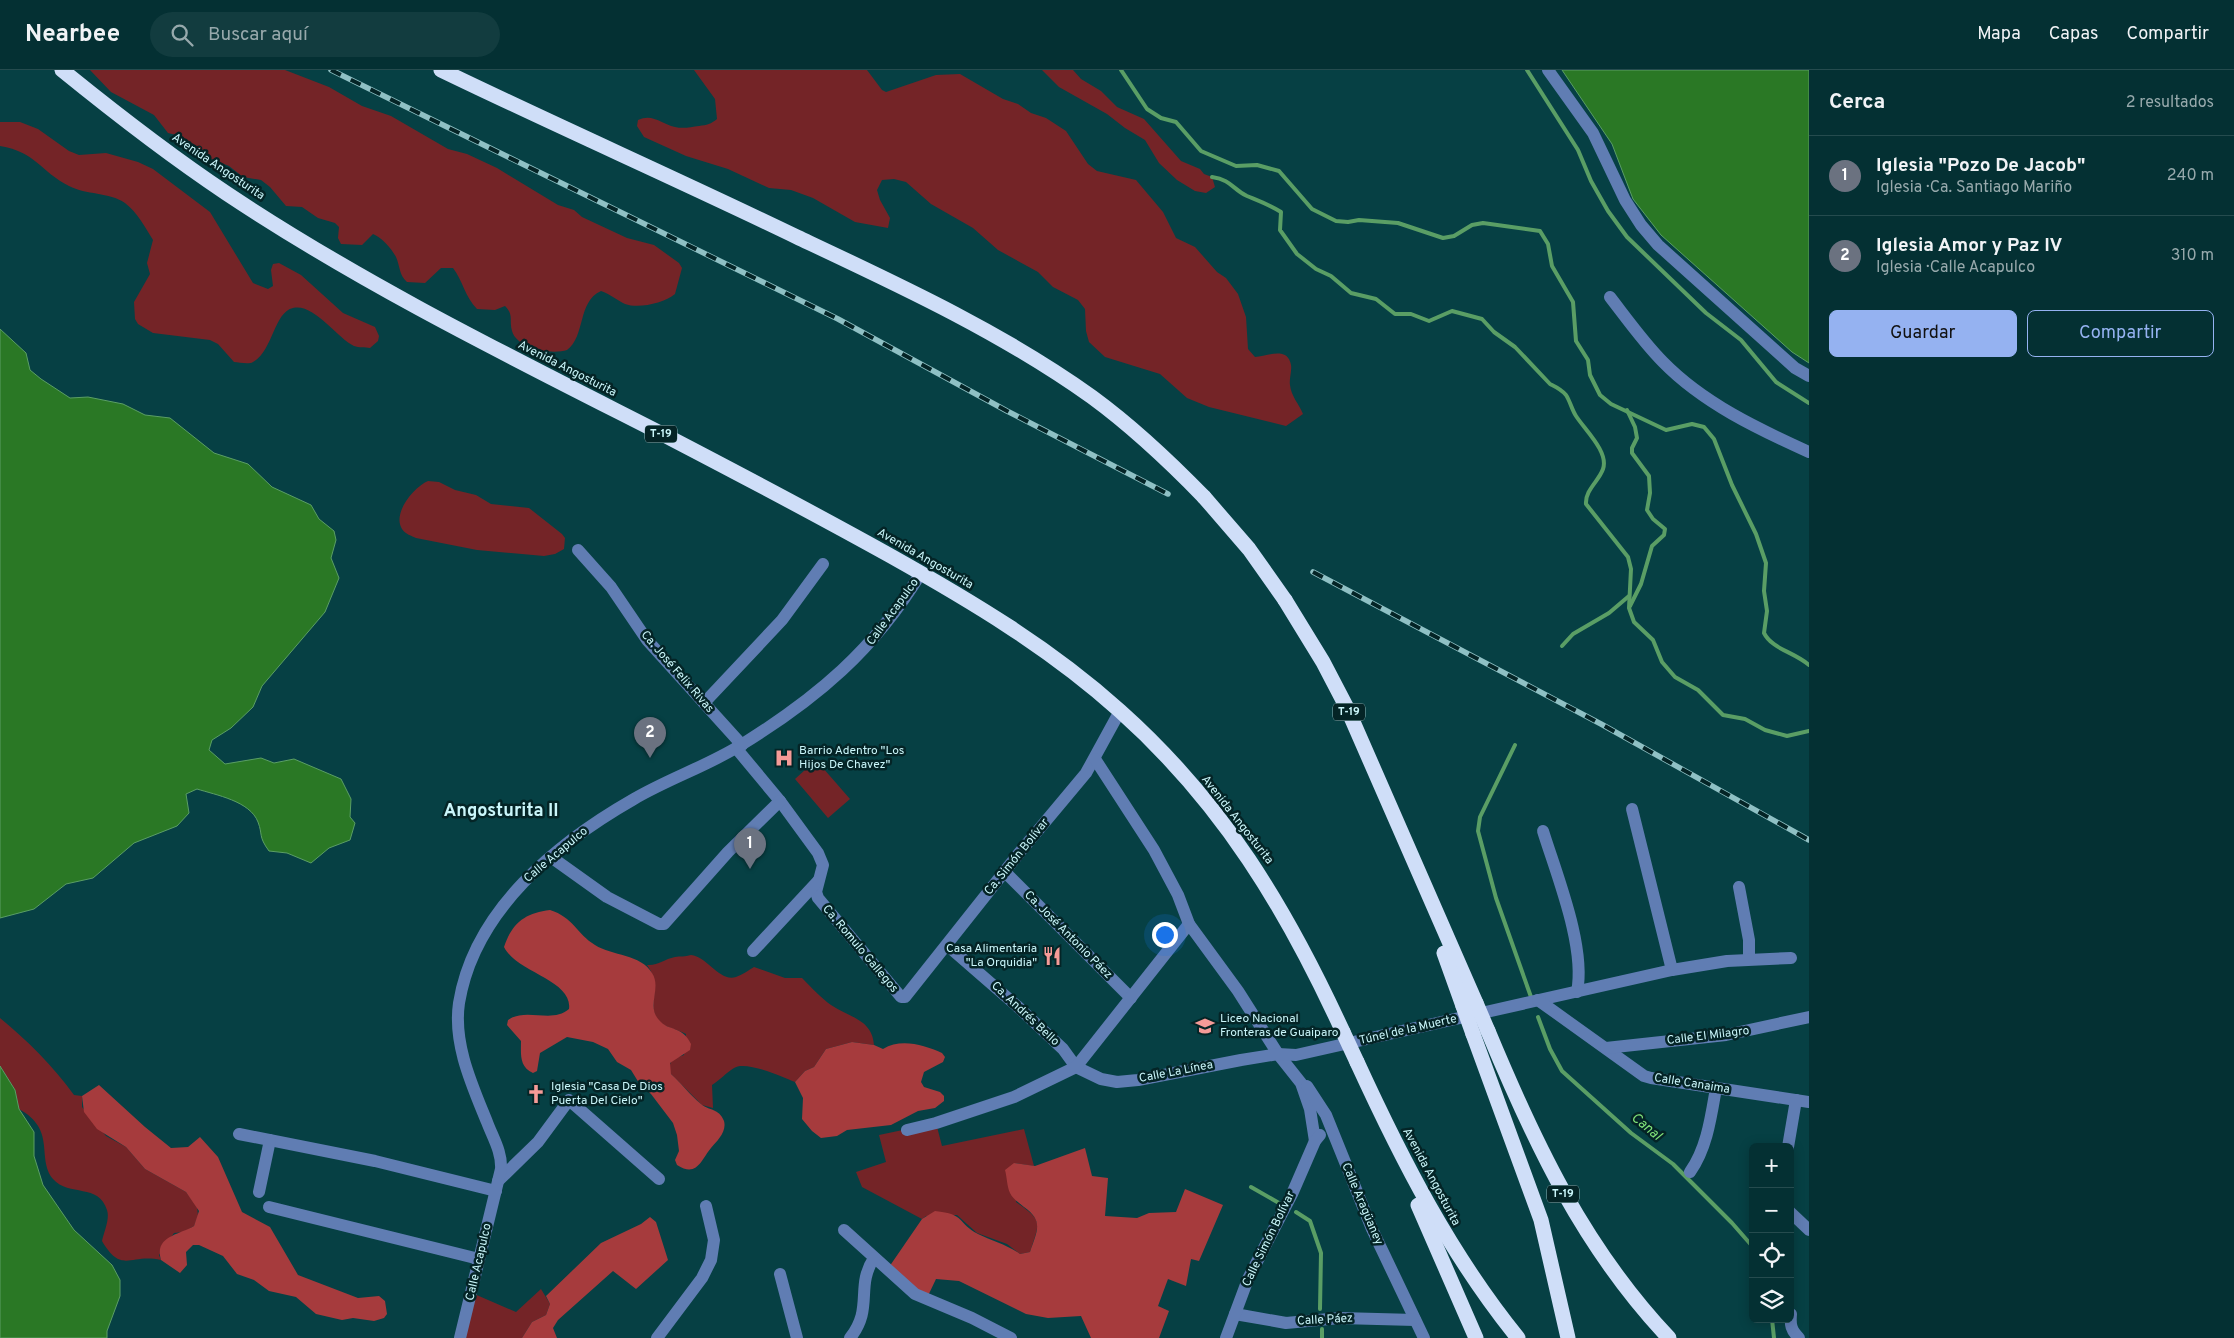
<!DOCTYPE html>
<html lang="es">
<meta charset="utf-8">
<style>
body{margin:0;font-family:Overpass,sans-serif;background:#123c3f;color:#f1f3f6}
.controls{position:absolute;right:15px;bottom:15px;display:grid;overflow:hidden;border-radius:8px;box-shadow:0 2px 12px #0003}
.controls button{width:45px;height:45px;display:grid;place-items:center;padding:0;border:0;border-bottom:1px solid #254b4e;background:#043033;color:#f1f3f6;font:25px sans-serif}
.you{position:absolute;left:1164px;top:864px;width:18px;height:18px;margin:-12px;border:4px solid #fff;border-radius:50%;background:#1a73e8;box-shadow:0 0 0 8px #1a73e833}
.badge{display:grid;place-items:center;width:32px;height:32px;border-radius:50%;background:#95b2f1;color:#fff;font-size:16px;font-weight:700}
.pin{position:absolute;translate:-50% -41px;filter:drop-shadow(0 1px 2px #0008)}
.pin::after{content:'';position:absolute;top:26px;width:18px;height:15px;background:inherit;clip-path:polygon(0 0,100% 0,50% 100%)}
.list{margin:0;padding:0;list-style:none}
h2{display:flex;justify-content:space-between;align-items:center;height:65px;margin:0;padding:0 20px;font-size:21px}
h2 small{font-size:16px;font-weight:400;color:#97a9ac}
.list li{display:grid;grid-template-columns:32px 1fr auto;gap:15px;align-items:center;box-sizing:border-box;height:80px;padding:0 20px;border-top:1px solid #254b4e}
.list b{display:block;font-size:19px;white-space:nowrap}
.list p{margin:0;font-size:16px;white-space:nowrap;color:#97a9ac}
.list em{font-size:16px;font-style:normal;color:#97a9ac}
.actions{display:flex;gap:10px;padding:15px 20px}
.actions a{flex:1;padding:11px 0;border:1px solid #95b2f1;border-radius:8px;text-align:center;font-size:18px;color:#95b2f1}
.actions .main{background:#95b2f1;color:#111}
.icon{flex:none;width:28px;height:28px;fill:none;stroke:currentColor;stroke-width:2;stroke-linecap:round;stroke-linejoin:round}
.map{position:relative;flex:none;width:1809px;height:1268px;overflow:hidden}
header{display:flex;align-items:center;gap:30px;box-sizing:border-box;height:70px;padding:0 25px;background:#043033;border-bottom:1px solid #254b4e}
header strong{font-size:24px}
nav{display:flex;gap:28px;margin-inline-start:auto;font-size:18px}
.search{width:350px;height:45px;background:#123c3f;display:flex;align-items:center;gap:12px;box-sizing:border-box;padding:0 18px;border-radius:28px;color:#97a9ac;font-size:19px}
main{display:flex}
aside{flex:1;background:#043033}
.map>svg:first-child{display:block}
.green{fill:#742427}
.forest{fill:#a63b3d}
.water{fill:#2a7825;stroke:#5a9e65}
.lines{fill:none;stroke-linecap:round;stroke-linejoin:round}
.stream{stroke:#5a9e65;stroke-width:4}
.minor{stroke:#607db3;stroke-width:12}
.highway{stroke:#cfdef8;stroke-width:15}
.rail-casing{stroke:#8fc0c4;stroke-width:5.5}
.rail{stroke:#042426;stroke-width:4;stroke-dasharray:11;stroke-linecap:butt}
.highway-bridge{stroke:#cfdef8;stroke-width:15}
.labels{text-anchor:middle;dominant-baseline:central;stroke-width:5;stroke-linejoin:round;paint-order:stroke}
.shield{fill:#042426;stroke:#8fb7ba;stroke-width:1}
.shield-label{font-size:11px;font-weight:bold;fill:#caf6fa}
.street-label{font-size:12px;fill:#caf6fa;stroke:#042426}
.poi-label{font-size:12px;fill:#caf6fa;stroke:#042426;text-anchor:start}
.water-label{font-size:14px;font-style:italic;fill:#81e379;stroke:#042426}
.district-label{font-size:18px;font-weight:bold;fill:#caf6fa;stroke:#042426}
</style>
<header>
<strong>Nearbee</strong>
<div class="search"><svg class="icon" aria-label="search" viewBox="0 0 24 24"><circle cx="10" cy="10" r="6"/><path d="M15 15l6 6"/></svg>Buscar aquí</div>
<nav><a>Mapa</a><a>Capas</a><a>Compartir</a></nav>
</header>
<main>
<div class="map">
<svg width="1809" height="1268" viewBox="0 0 1809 1268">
<rect width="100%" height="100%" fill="#064044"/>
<!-- green -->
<g class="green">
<path d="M90,0h195l44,17 33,19 29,10 57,33 19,5 30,14 61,37 16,5 8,7 45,21 27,7 25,18 3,5 -7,26c-11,9 -36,15 -50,10 -8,-4 -15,-10 -24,-13 -24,11 -15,45 -34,59 -15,5 -50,-1 -55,-19 -3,-11 2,-16 -7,-25l-10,4 -18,-1c-12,-12 -14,-28 -24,-41h-12l-16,15 -18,-1c-8,-7 -7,-16 -11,-25 -4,-8 -15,-20 -23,-23l-11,11 -21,-1 -3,-6 1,-11 -4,-4 -17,-5 -16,-11 -16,-1 -16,-19 -9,-7 -18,-3 -14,-11 -28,-11 -21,-19 -12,-3 -14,-18 -43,-23z"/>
<path d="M694,0h173l15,20 4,2 50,-17 24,-1 43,25 15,5 13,9 15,5 20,13 22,33 9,7 39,9 27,32 13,26 19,9 22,25 9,6 12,16 8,23 2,32 7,8c12,-1 33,-11 36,8 1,6 -2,14 -1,20 1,11 9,19 13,29l-17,12 -77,-19 -22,-9 -27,-24 -55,-17 -16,-15 -3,-11 -1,-22 -7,-9 -25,-13 -15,-15 -40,-22 -25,-22 -42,-24 -25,-22 -12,-3 -12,1 -5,10 3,10 10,18 -2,10 -33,-6 -42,-24 -22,-8 -22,-2 -41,-19 -42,-13 -42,-19 -7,-11 1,-6c15,-7 23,4 37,7 8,2 16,0 24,-1 8,-1 12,-2 18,-7l-2,-20z"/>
<path d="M1042,0h31l8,9 20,12 16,16 27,12 37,42 19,8 4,5 8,3 3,10 -9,6 -11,-2 -18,-11 -18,-17 -14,-23 -20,-12 -18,-14 -48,-27z"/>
<path d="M0,52h20l18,7 31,22 10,4 27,-2 32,9 15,7 57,43 43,71 15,6 5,-3 -2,-16 2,-6 6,-1 22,12 42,38 32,14 4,9 -1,5 -8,7c-5,-1 -11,0 -16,-2 -17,-8 -40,-43 -61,-38 -19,4 -20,43 -40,54 -5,3 -14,0 -19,0l-16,-18 -8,-4 -57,-7 -15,-9 -3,-5 -1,-17 16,-28 -3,-11 6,-23c-8,-13 -16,-28 -28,-37 -16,-11 -39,-8 -56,-17 -28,-14 -33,-34 -69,-40z"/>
<path d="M428,411l11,1 16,8 21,5 15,9 38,4 33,26 3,4 -1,11 -9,5 -11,2 -67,-6 -61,-12c-4,-2 -11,-4 -14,-9 -10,-16 12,-42 26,-48z"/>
<path d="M816,690l34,39 -22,19 -33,-39z"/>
<path d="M691,885c17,2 28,27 45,22 6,-2 13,-7 18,-10l31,11h17c9,9 19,20 29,27 19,13 41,14 43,40l-22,-3 -26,7 -12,18 -9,4 -10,11c-12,-5 -50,-22 -61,-14 -7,4 -14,12 -22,17l1,23 -11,-3 -31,-31c-5,-12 3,-16 13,-19l2,-21c-8,-4 -18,-6 -25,-11 -17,-13 3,-36 -14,-58 11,1 17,-6 28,-8 5,-1 10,0 16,-2z"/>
<path d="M0,948c28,23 53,48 74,77l8,1v11l24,29 20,11 19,22 41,23 11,14 1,10 -4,10 -10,6 -10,1 -15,22 2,5c-31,-7 -39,15 -59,-19 2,-9 8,-22 5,-31 -8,-27 -38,-13 -54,-31 -17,-21 4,-49 -34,-70l-4,-19 -15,-24z"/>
<path d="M936,1053l6,23 82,-17 10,37 -20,-3 2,39c27,19 24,19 14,50l-10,2 -13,-10 -30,-11 -20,-18 -31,1 -4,3 -60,-32 -6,-15 30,-10 -7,-27z"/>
<path d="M541,1219l9,15 -4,11 -14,7 -10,16h-57l7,-45 44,19z"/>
</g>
<!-- forest -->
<g class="forest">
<path d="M550,840c23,7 27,24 45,35 17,11 46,9 57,28 10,15 -6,33 7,47 10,12 23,5 32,24l-1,6 -20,13 1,11c10,9 19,21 30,30 8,7 18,4 23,17 3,11 -7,20 -13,27 -10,12 -14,30 -34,17l-2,-5 4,-9 -2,-16 -4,-12 -22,-29 -12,-11 -8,-13 -14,-8 -9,-13 -15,-7 -26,-5 -27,16 -3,18 -4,2c-14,-6 -12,-19 -12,-32l-14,-16 1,-5c18,-13 44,4 61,-11 4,-29 -52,-36 -65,-62 8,-24 21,-34 46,-37z"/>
<path d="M852,972l22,3 9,4c18,-11 41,-4 59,4l3,4 -2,5 -19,10 -3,10 3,5 16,5 4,4v5l-9,7 -17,3 -27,14 -44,5 -10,6 -16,2 -9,-7 -10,-12 1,-21 -8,-16 10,-11 9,-4 12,-18z"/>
<path d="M99,1015l46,42 26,21 17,-1 12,-10 18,20 24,55 28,15 28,48 60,23 21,-2 6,5 2,13 -3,4 -10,3 -21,-3 -11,2 -26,-6 -20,-17 -27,-6 -15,-11 -17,-6 -14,-18 -24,-11h-6l-7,7 1,13 -7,8 -19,-13c-7,-24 18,-25 33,-34l5,-15 -13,-19 -41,-23 -19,-22 -29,-18 -13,-17 -2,-16z"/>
<path d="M1085,1078l7,28 16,2 -3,38 32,2 12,-5 27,-1 9,-23 38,16 -24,56 -8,-2 -5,27 -18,-7 -10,27 11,5 -10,27h-68l-10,-22 -33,2 -22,-4 -67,-33 -23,-2 -10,21 -39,-30 35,-51 13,-8c31,3 22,12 43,23 14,7 28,10 42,20l10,-2c7,-21 14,-31 -6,-45 -5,-4 -11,-8 -14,-14 -3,-6 -3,-16 -5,-23l9,-7 21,3z"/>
<path d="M650,1147l6,5 12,38 -32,29 -23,-18 -55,49 -5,8 4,10h-35l10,-16 14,-7 4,-11 -4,-8 55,-53 40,-19z"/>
</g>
<!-- water -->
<g class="water">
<path d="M1562,0h247v293l-17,-11 -131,-117 -28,-36 -21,-55z"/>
<path d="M0,259l26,24 4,17 11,9 29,19 18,-1 35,7 22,11 25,3 44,35 34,11 24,23 39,18 8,14 15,12 2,9 -5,18 8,20 -14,34 -63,74 -9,21 -22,21 -19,12 -3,10 16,14 36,-6 13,5 20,-4 47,20 10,20 -1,18 5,6 -5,17 -21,8 -18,15 -24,-10 -18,-2c-11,-15 -6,-16 -11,-29 -8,-21 -42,-27 -61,-33l-11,5 3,19 -12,13 -43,17 -41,35 -27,6 -32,25 -34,9z"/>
<path d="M0,996l15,24 4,19 15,23v24l9,29 31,45 38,35 8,15v16l-13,35v7h-107z"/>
</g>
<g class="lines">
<!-- stream -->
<g class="stream">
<path d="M1121,0l26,39 14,9 15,4 25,29 35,15 21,-1 22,6 33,38 24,12 12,1 11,-2 39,3 45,15 11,-2 18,-11 11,-2 57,8 8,13 4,22 21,36 3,39 12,19 2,15 10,20 11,9 55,26 26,-6 12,3 10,12 18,46 24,49 10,29 -2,28 3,20 -3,22c8,16 30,19 45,32"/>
<path d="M1527,0l51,80 13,31 17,30 19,26 79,76 35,27 35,42 33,21"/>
<path d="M1212,107c20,3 20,12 35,19 12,5 23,9 34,16l-1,18 17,24 19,15 15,7 20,17 25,6 19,15h16l18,7 23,-10 30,8 12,13 21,15 35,37c6,3 11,5 16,11 4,6 6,15 10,21 9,14 33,36 27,53 -4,12 -18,21 -17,35l42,53 3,12 -2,39 5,14 19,18 9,22 13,15 23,13 25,25 22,4 20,11 22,6 22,-5"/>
<path d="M1627,340l8,17 2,11 -5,10v5l17,23 1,17 -3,17 6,9 12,10 -1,6 -12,11 -11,38 -11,22"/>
<path d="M1562,576l11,-12 36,-21 20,-17"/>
<path d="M1515,675l-35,72 -2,14 18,67 35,99"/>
<path d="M1538,947l12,32 12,22 69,62 42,31 59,59 21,24"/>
<path d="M1251,1117l28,16"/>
<path d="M1296,1142l14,9 11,32 -1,56"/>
<path d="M1772,1249l2,19"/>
<path d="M1322,1268v-9"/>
</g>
<!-- minor -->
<g class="minor">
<path d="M1548,0l45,63 32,67 16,25 17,20 137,123 14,8"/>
<path d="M1610,227c17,22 34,46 53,65 40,41 95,67 146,90"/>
<path d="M578,480l33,37 36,53 95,105"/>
<path d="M704,633l78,-83 41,-56"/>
<path d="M736,678l44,53 38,52 5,12 -7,27 2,6 83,99h4l115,-145 66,-79 34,-62"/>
<path d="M1095,689l59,91 24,45 11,29 49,67 40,63 23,29 9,26 5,32"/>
<path d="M1632,739l40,161"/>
<path d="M1543,761c14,45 43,116 34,161"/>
<path d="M551,787l56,40 52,27h5l64,-72 52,-51"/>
<path d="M1005,802l126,126"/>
<path d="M1739,817l10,53v19"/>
<path d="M948,876l69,60 46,43 13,18 25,12 16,3 21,-2 103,-20 37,-6 18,1 376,-85 55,-9 64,-3"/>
<path d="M753,881l65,-70"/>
<path d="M1538,930l106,76 7,2 158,24"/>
<path d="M1606,978l120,-13 83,-18"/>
<path d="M1307,1016l19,29 46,114 52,109"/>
<path d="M907,1060l29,-7 78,-26 62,-30 113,-143"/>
<path d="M239,1064l136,27 121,30"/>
<path d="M1788,1077l8,-47"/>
<path d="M1690,1102c17,-24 21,-55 26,-84"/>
<path d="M498,1111l40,-39 31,-42 90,79"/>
<path d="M259,1122l11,-52"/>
<path d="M269,1137l210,52"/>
<path d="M1790,1142l19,18"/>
<path d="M844,1160l71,64 57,24 39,20"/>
<path d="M780,1204l17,64"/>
<path d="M1235,1244l51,9 54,-5 75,2"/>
<path d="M1791,1244c-1,11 0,16 8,24"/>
<path d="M460,1268l41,-169c1,-17 -8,-31 -14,-47 -15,-37 -34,-78 -28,-119 15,-93 98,-160 175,-204 34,-20 73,-33 107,-54 76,-47 133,-95 180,-172"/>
<path d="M657,1268l45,-60 9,-18 3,-20 -8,-34"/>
<path d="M850,1268c24,-30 5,-51 24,-80"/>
<path d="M1226,1268l22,-59 44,-85 23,-53 5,-6"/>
</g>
<!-- highway -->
<g class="highway">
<path d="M62,0c53,43 107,85 164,123 141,94 295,169 446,246 73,38 145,76 217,116 82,46 161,93 231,156 103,92 166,197 223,321"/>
<path d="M441,0c118,57 238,110 356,167 102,48 204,95 295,160 41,30 77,64 112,100"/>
<path d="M1285,530l38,62 24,46 129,295"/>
<path d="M1444,883l19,53"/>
<path d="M1488,961c47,113 96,217 181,307"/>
<path d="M1473,964l68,186 27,118"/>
<path d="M1357,992c45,98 93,192 161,276"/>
<path d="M1418,1135l58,133"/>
</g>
<!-- rail casing -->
<g class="rail-casing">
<g id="rail">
<path d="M331,0l507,249 169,92 161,83"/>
<path d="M1313,502l288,152 208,116"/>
</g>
</g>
<!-- rail -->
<use href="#rail" class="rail"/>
<!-- highway-bridge -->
<g class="highway-bridge">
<path d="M1204,427l45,52 36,51"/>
<path d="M1476,933l12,28"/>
<path d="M1463,936l10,28"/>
<path d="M1343,962l14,30"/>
</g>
</g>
<!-- icons -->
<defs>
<g id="hospital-bare" transform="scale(1.5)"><path d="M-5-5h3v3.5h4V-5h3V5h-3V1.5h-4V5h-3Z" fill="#f59b98" stroke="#042426" stroke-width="2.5" paint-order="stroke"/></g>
<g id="restaurant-bare" transform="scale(1.5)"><path d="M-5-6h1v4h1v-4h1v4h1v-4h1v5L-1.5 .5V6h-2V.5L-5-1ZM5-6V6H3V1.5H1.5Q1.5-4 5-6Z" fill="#f59b98" stroke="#042426" stroke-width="2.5" paint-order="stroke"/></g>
<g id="school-bare" transform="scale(1.5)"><path d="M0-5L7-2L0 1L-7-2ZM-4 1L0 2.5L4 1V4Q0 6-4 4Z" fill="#f59b98" stroke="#042426" stroke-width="2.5" paint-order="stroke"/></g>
<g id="church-bare" transform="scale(1.5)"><path d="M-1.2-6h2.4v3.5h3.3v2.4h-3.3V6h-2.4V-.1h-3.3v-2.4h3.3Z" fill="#f59b98" stroke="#042426" stroke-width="2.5" paint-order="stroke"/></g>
</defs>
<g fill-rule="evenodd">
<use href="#hospital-bare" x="784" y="688"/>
<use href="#restaurant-bare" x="1052" y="886"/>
<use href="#school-bare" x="1205" y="956"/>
<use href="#church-bare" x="536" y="1024"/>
</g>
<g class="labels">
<!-- shield labels -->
<g class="shield">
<rect x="645" y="355.5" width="32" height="17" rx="4"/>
<rect x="1333" y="633.5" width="32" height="17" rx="4"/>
<rect x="1547" y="1115.5" width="32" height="17" rx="4"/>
</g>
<g class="shield-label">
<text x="661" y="364">T-19</text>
<text x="1349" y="642">T-19</text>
<text x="1563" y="1124">T-19</text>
</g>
<!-- street labels -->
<g class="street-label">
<text transform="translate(218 97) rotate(34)">Avenida Angosturita</text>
<text transform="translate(567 299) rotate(27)">Avenida Angosturita</text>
<text transform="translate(925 489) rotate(30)">Avenida Angosturita</text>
<text transform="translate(893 542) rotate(-54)">Calle Acapulco</text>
<text transform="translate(677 602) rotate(49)">Ca. José Felix Rivas</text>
<text transform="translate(1237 750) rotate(52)">Avenida Angosturita</text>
<text transform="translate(556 785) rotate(-40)">Calle Acapulco</text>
<text transform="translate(1017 787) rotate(-51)">Ca. Simón Bolívar</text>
<text transform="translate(1068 865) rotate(45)">Ca. José Antonio Páez</text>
<text transform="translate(860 879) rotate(50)">Ca. Romulo Gallegos</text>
<text transform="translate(1025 944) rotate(43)">Ca. Andrés Bello</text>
<text transform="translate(1408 960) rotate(-13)">Túnel de la Muerte</text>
<text transform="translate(1708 966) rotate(-7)">Calle El Milagro</text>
<text transform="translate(1176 1002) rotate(-11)">Calle La Línea</text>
<text transform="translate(1692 1014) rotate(9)">Calle Canaima</text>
<text transform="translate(1431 1107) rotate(62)">Avenida Angosturita</text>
<text transform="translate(1362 1134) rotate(67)">Calle Aragüaney</text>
<text transform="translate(1269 1169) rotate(-64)">Calle Simón Bolívar</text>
<text transform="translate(479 1192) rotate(-77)">Calle Acapulco</text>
<text transform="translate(1325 1250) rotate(-3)">Calle Páez</text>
</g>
<!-- poi labels -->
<g class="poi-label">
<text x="799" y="681">Barrio Adentro "Los<tspan x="799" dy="14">Hijos De Chavez"</tspan></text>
<text x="1037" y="879" text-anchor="end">Casa Alimentaria<tspan x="1037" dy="14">"La Orquidia"</tspan></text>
<text x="1220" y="949">Liceo Nacional<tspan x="1220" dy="14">Fronteras de Guaiparo</tspan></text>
<text x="551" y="1017">Iglesia "Casa De Dios<tspan x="551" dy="14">Puerta Del Cielo"</tspan></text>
</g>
<!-- water labels -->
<g class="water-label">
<text transform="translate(1646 1057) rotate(40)">Canal</text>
</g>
<!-- district labels -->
<g class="district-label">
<text x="501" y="741">Angosturita II</text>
</g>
</g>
</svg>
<div class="controls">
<button>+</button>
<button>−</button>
<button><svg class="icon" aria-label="locate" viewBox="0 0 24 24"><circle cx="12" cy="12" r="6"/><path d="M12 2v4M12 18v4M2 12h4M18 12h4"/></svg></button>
<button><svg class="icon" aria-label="layers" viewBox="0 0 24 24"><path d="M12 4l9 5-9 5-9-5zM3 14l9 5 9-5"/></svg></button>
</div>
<div class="you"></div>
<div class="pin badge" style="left:750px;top:799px;background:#6b7280">1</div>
<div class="pin badge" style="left:650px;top:688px;background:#6b7280">2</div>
</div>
<aside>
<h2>Cerca<small>2 resultados</small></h2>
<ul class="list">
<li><span class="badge" style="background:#6b7280">1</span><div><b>Iglesia &quot;Pozo De Jacob&quot;</b><p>Iglesia · Ca. Santiago Mariño</p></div><em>240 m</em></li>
<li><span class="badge" style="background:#6b7280">2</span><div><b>Iglesia Amor y Paz IV</b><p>Iglesia · Calle Acapulco</p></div><em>310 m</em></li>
</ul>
<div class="actions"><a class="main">Guardar</a><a>Compartir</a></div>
</aside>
</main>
